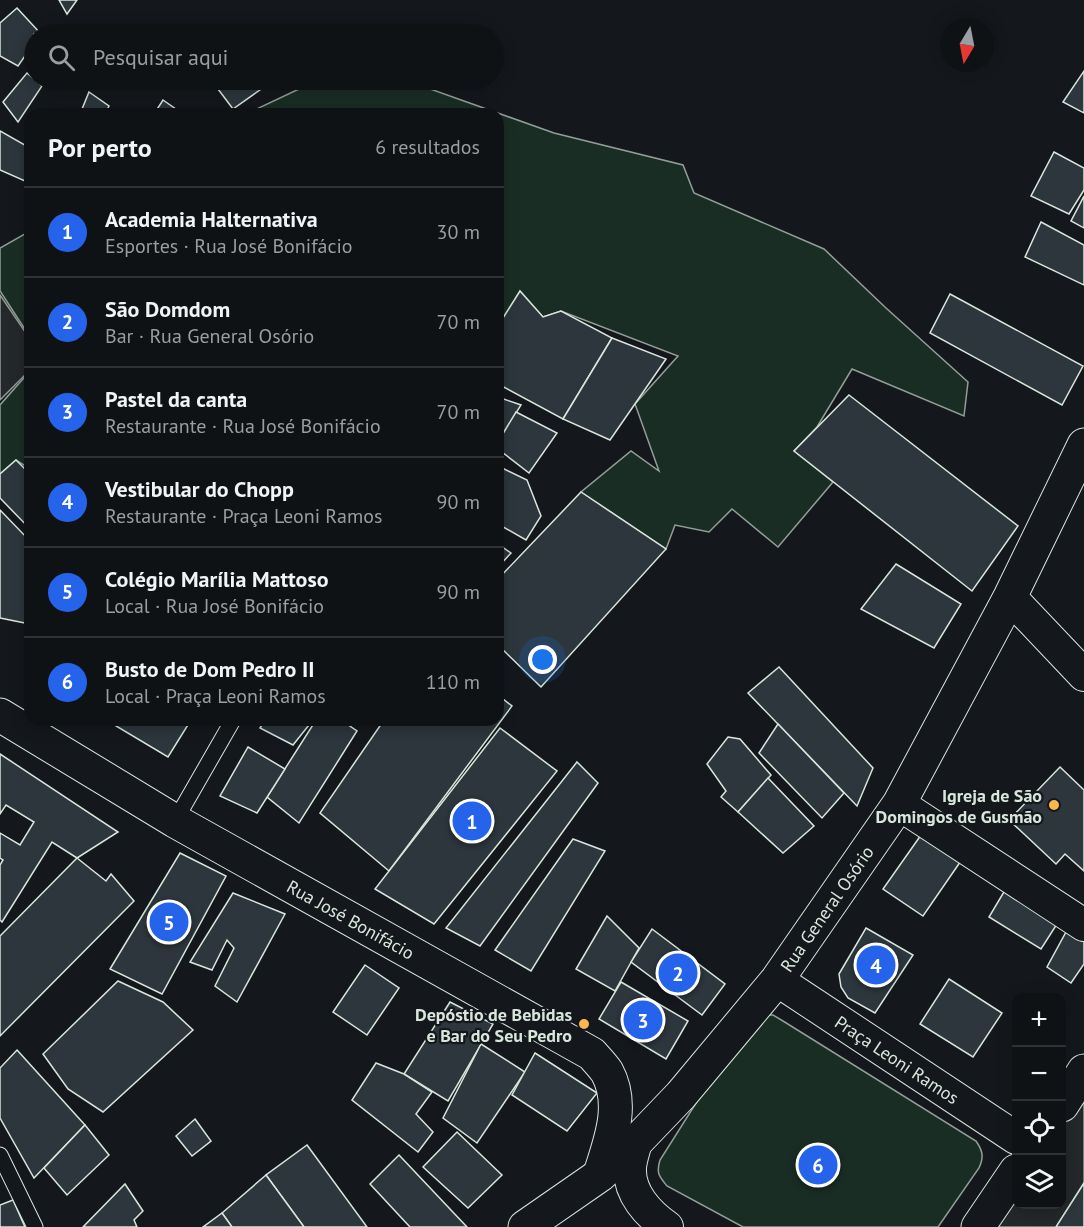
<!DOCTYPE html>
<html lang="pt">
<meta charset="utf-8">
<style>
body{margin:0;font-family:"PT Sans",sans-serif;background:#1d2022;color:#f1f3f6}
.controls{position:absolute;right:18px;bottom:18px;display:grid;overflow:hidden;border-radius:12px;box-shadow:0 3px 15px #0003}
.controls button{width:54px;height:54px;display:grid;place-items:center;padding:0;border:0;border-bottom:2px solid #2f3234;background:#0f1215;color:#f1f3f6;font:30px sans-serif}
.compass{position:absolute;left:940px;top:18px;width:54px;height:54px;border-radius:50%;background:#0f1215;box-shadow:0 3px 15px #0003;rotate:190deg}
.you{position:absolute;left:543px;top:660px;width:21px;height:21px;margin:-15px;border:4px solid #fff;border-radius:50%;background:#1a73e8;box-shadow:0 0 0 9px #1a73e833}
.badge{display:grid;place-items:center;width:39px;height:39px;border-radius:50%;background:#2563eb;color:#fff;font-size:20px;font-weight:700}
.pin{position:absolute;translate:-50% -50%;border:3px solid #fff;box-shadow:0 2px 6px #0006}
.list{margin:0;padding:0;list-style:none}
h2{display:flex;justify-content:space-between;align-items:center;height:78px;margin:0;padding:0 24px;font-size:26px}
h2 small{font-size:20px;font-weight:400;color:#9b9ea0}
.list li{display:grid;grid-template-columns:39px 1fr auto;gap:18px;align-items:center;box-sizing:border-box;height:90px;padding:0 24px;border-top:2px solid #2f3234}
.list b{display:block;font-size:22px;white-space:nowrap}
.list p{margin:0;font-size:20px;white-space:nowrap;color:#9b9ea0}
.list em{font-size:20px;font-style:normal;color:#9b9ea0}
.icon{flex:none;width:33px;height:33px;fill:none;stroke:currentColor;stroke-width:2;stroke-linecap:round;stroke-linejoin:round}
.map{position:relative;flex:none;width:1084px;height:1227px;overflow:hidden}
.search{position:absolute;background:#0f1215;box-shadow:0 3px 15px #0003;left:24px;top:24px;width:480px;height:66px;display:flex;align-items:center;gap:15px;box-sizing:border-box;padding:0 21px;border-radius:33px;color:#9b9ea0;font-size:22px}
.panel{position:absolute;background:#0f1215;box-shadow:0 3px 15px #0003;left:24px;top:108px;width:480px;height:618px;border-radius:18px}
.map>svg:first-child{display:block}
.green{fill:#1a2d24;stroke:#939e99;stroke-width:1.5}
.parking{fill:#24282b;stroke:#939e99;stroke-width:1.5}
.building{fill:#2c363c;stroke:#d8e6dc;stroke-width:1.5}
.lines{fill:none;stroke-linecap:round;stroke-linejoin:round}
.service-casing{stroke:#d8e6dc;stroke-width:17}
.minor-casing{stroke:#d8e6dc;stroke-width:34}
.tertiary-casing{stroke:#d8e6dc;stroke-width:35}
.secondary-casing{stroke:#d8e6dc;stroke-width:35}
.service{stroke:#14181c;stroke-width:15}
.minor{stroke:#14181c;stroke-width:32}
.tertiary{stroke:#14181c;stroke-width:33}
.secondary{stroke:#14181c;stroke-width:33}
.poi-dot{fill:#ffb74d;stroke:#14181c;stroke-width:2}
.labels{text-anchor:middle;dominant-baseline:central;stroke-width:4.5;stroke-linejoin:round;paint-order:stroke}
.poi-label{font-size:18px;font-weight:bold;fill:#d8e6dc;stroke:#14181c;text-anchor:end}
.street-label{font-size:18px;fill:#d8e6dc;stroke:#14181c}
</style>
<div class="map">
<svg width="1084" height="1227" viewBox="0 0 1084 1227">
<rect width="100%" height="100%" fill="#14181c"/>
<!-- green -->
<g class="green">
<path d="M296,80h109l149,53 129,32 11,28 130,56 62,59 82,74 -4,34 -112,-47 -35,58 -23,24 39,31 -55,65 -46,-38 -23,23 -34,-7 -9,24 -85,-57 50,-41 28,20 -24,-67 43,-48 -117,-45 -18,6 -23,-26 -22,35v-212h-252l53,-25z"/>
<path d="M30,231v106l-30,-46v-43z"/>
<path d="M30,371v98l-14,-9 -16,14v-69z"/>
<path d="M757,1015h16l10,6 193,120c7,10 8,16 3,27l-41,59h-195l-76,-41c-8,-10 -11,-13 -7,-26l86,-136z"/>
</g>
<!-- parking -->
<g class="parking">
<path d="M0,295l30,44v31l-30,30z"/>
<path d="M1084,1080v103l-28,44h-78l38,-56v33h46v-99z"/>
</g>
<!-- building -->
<g class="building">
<path d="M59,0h18l-10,14z"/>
<path d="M17,8l24,26h-7v9l-16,23 -18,-10v-33z"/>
<path d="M229,25l10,9h-17z"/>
<path d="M1084,71v42l-21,-11z"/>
<path d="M27,73l15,13 -24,36 -15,-20z"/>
<path d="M221,80h53l-41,29 -18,-24z"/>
<path d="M89,92l20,14 -4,8h-25z"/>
<path d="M163,100l20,14h-29z"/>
<path d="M0,131l30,17v22l-5,11 -25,-11z"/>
<path d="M1054,152l30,16v22l-15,24 -38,-18z"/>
<path d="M1084,196v32l-13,-7z"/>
<path d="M1041,222l43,23v40l-59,-28z"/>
<path d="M520,291l23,26 18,-6 51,27 -49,81 -65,-35v-58z"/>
<path d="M950,294l133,72 -21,39 -132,-72z"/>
<path d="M612,338l54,21 -56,81 -47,-21z"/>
<path d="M849,395l169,131 -46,65 -178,-140z"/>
<path d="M498,397l23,8 -23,37z"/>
<path d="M516,412l41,21 -28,40 -31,-24v-7z"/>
<path d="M16,460l14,14v55l-30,-31v-24z"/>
<path d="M498,466l29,14 14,36 -15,24 -28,-16z"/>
<path d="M581,492l85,57 -125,138 -43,-42v-66z"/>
<path d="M0,510l30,31v83l-30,-6z"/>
<path d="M498,544l13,9 -13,14z"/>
<path d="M896,564l65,40 -27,44 -73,-39z"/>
<path d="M779,667l94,101 -16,38 -109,-113z"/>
<path d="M498,695l14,11 -123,165 -69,-58 64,-93h114z"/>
<path d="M106,720h85l-23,37z"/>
<path d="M265,720h48l-20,25 -33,-17z"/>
<path d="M316,720h25l16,11 -58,92 -32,-26z"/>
<path d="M778,724l66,69 -22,25 -63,-65z"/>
<path d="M500,728l57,43 -123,153 -59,-35z"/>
<path d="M728,737l12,2 31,36 -33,37 -17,-15 5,-6 -19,-27z"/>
<path d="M248,747l37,22 -28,44 -37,-17z"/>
<path d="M0,754l118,78 -41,26 -25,-16 -50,80 -2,-2v-55l3,-5 -3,-2v-25l20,12 14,-23 -28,-17 -6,9z"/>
<path d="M577,762l21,21 -118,163 -34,-18z"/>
<path d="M1060,767l24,23v81l-19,-17 -9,10 -47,-44z"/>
<path d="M768,778l46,48 -31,27 -45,-41z"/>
<path d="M921,835l44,20 -42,61 -40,-27z"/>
<path d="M573,839l32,12 -74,120 -36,-21z"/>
<path d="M180,853l46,23 -64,118 -52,-25z"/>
<path d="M77,858l29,23 5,-7 23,27 -134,135v-100z"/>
<path d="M1011,880l53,33 -23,36 -52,-32z"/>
<path d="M233,893l52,21 -48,88 -22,-16 19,-38 -7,-8 -15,30 -22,-8z"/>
<path d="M607,916l32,32 -24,43 -39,-22z"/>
<path d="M1072,921l12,6v37l-13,19 -24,-16z"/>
<path d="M866,928l47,27 -38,58 -27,-15 -7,-11 -2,-13z"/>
<path d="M652,929l73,55 -23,31 -71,-53z"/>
<path d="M365,965l34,23 -32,47 -34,-23z"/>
<path d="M949,979l53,34 -29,44 -53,-33z"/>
<path d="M118,981l45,21 30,28 -90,82 -35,-23 -25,-35z"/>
<path d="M621,982l67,39 -22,38 -67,-40z"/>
<path d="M450,1002l43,22 -45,77 -44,-27z"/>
<path d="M481,1044l44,28 -48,71 -34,-25z"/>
<path d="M17,1050l68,75 -51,53 -34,-60v-50z"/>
<path d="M535,1053l62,40 -30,38 -55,-36z"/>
<path d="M376,1063l28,11 28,18 -16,22 17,18 -15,20 -66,-52z"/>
<path d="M195,1119l16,22 -19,15 -16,-20z"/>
<path d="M85,1125l24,30 -42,40 -23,-27z"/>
<path d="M457,1132l45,43 -34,33 -45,-41z"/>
<path d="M307,1145l60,82h-63l-38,-52z"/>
<path d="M399,1155l68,72h-57l-40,-43z"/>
<path d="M266,1175l38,52h-72l-10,-14z"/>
<path d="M1084,1183v44h-28z"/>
<path d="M125,1184l18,27 -9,9 3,7h-54z"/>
<path d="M13,1200l12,27h-25v-22z"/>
<path d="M222,1213l10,14h-29z"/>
</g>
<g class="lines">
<!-- service casing -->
<g class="service-casing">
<g id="service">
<path d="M175,821l58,-101"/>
<path d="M0,1155l35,72"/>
</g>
</g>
<!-- minor casing -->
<g class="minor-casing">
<g id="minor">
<path d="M1010,597l74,78"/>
<path d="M899,804l185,121"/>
<path id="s1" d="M777,980l239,158"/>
<path d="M636,1142c-2,8 -6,19 -6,27 -1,24 18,45 37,58"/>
</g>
</g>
<!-- tertiary casing -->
<g class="tertiary-casing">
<g id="tertiary">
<path id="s2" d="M0,715l175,106 417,233c5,6 11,12 15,18 18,33 3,70 -7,102"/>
<path id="s3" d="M525,1227l75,-52 36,-33 45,-47 96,-115 122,-176 111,-207 74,-152"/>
</g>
</g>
<!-- secondary casing -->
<g class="secondary-casing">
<g id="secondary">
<path d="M1062,1105l22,-34"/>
<path d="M978,1227l38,-56"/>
</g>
</g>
<!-- service -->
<use href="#service" class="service"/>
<!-- minor -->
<use href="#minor" class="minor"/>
<!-- tertiary -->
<use href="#tertiary" class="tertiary"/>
<!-- secondary -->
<use href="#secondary" class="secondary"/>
</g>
<!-- markers -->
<g class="poi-dot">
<circle cx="1054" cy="805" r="6"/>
<circle cx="584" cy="1024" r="6"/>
</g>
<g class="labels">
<!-- poi labels -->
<g class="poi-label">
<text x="1042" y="795">Igreja de São<tspan x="1042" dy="21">Domingos de Gusmão</tspan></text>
<text x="572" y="1014">Depóstio de Bebidas<tspan x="572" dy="21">e Bar do Seu Pedro</tspan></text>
</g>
<!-- street labels -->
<g class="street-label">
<text stroke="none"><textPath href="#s3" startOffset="442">Rua General Osório</textPath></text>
<text stroke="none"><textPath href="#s2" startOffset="406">Rua José Bonifácio</textPath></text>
<text stroke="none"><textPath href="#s1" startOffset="144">Praça Leoni Ramos</textPath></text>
</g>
</g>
</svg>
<div class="controls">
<button>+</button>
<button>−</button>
<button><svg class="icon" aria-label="locate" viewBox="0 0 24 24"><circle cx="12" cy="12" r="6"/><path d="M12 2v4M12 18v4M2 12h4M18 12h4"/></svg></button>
<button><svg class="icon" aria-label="layers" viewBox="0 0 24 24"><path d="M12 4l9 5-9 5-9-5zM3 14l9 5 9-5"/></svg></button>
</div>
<svg class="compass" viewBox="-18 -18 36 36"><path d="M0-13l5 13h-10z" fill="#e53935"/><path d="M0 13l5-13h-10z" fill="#9b9ea0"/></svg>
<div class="you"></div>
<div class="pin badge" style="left:472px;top:821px">1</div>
<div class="pin badge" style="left:678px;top:973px">2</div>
<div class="pin badge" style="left:643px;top:1020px">3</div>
<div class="pin badge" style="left:876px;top:965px">4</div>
<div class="pin badge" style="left:169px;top:922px">5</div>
<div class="pin badge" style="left:818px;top:1165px">6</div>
<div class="search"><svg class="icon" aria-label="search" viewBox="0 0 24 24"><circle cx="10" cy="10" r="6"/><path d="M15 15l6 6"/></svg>Pesquisar aqui</div>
<section class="panel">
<h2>Por perto<small>6 resultados</small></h2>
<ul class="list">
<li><span class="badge">1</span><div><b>Academia Halternativa</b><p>Esportes · Rua José Bonifácio</p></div><em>30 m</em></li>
<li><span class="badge">2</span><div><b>São Domdom</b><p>Bar · Rua General Osório</p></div><em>70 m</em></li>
<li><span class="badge">3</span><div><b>Pastel da canta</b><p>Restaurante · Rua José Bonifácio</p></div><em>70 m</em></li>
<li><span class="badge">4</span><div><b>Vestibular do Chopp</b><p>Restaurante · Praça Leoni Ramos</p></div><em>90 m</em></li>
<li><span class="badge">5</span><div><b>Colégio Marília Mattoso</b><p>Local · Rua José Bonifácio</p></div><em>90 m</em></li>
<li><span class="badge">6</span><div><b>Busto de Dom Pedro II</b><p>Local · Praça Leoni Ramos</p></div><em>110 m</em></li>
</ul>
</section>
</div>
